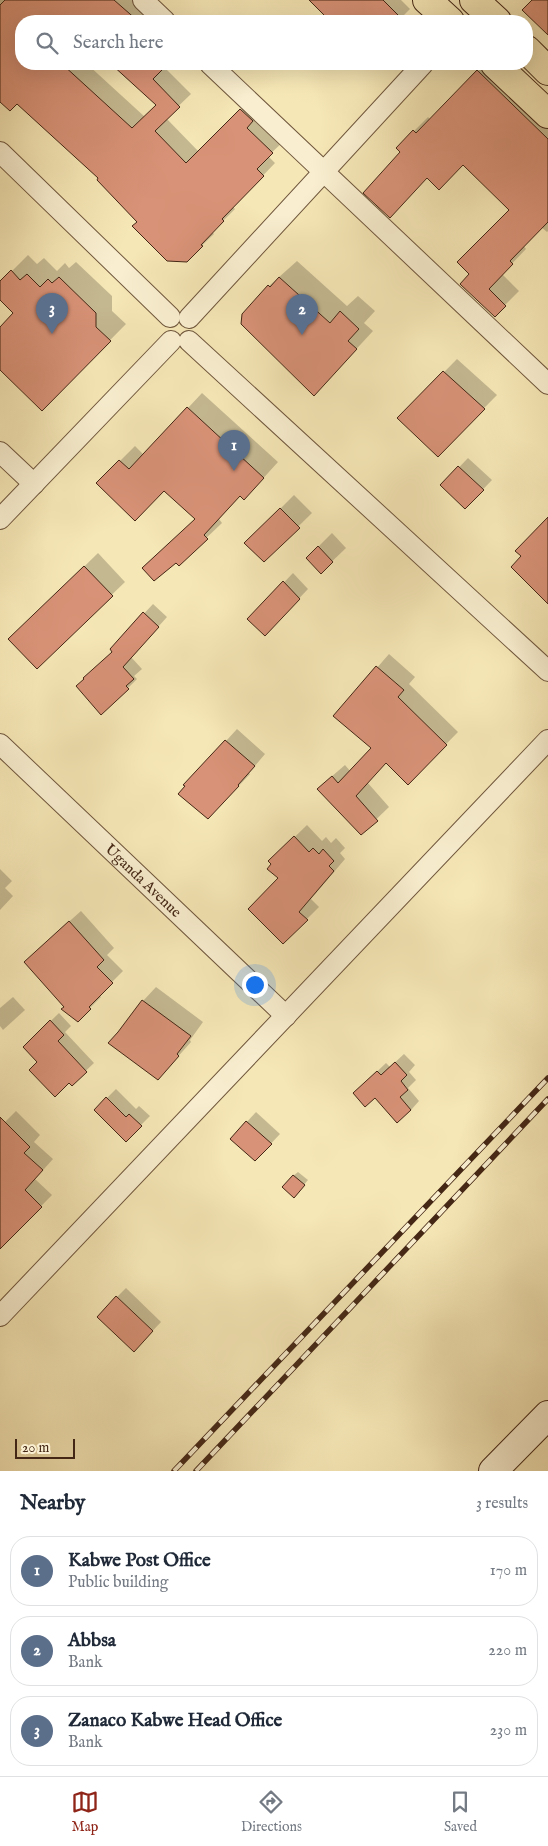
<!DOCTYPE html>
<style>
body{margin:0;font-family:"IM FELL English",serif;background:#f6f6f7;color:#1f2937}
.scale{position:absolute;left:15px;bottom:12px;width:60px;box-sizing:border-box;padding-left:5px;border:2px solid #442715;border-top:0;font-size:14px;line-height:18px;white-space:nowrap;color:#442715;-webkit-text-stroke:4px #f9efd0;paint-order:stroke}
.you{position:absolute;left:254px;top:984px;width:18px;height:18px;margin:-12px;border:4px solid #fff;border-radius:50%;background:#1a73e8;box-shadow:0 0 0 8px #1a73e833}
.badge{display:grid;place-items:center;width:32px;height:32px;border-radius:50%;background:#8f2418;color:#fff;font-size:16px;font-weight:700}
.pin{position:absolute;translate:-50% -41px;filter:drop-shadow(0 1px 2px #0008)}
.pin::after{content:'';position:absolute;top:26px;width:18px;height:15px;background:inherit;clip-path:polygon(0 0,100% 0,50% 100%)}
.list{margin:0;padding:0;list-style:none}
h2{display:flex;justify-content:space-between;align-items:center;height:65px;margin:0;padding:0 20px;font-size:21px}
h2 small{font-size:16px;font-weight:400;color:#747a83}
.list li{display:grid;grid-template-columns:32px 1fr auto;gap:15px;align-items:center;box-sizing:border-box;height:70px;margin:0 10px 10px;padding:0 10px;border:1px solid #e0e1e3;border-radius:20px}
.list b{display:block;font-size:19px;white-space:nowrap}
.list p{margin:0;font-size:16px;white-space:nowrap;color:#747a83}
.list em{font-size:16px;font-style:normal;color:#747a83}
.icon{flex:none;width:28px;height:28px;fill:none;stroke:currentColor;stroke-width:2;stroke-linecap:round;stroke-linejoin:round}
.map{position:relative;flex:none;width:548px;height:1471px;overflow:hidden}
.search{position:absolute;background:#fff;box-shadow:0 5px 20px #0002;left:15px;right:15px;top:15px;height:55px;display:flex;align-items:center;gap:12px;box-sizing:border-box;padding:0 18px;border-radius:20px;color:#747a83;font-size:19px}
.sheet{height:305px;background:#fff}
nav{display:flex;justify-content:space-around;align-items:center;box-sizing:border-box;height:70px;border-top:1px solid #e0e1e3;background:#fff;font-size:14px;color:#747a83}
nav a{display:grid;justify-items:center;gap:2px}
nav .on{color:#8f2418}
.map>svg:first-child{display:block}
.shadow{fill:#0003}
.building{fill:#d89277;stroke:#442715}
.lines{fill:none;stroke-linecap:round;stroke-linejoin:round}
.minor-casing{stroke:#70573d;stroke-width:22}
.secondary-casing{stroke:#442715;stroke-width:30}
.trunk-casing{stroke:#442715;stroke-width:30}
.minor{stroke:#f9efd0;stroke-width:20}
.secondary{stroke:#f9efd0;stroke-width:28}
.trunk{stroke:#f6e7b6;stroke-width:28}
.rail-casing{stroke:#442715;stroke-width:5.5}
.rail{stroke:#f9efd0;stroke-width:4;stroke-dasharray:11;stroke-linecap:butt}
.labels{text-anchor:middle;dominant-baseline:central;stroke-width:5;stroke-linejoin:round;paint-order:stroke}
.street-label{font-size:15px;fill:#442715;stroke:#f9efd0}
</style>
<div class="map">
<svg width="548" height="1471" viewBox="0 0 548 1471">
<rect width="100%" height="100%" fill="#f6e7b6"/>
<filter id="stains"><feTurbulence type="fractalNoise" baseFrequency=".004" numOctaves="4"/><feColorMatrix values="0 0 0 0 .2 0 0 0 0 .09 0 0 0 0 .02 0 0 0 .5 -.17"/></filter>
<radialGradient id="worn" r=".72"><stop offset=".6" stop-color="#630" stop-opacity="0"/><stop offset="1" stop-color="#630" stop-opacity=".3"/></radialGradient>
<!-- shadow -->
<g class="shadow">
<path d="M0,0h139l26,21h-144v43h66l58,53 12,-12 -44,-41h54l-3,3 27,27 -25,24 33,34 54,-54 31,43 -16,15 7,7 -42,44 2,2 -23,23 2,2 -28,27 -47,-39 -39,-44 -83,-76 -17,-1z"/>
<path d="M320,0h81l9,9 -12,12h-66l-17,-16z"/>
<path d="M485,64l63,47v120l-1,1 -6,-5 -18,18 3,4 -24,25 17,17 -24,24 -24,-41 40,-64 -48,-47 -61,-11 12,-21 14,-14 3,3z"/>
<path d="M28,255l9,9 7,-6 13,13 8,-8 4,5 7,-6 36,34v15l14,13 -84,85 -42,-41v-39l15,-16 -15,-15v-15z"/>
<path d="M297,261l50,45 11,-10 17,15 -11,12 9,8 -59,64 -45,-109z"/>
<path d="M457,359l40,36 -59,60 -39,-37z"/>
<path d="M202,393l76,69 -19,21 -18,12 -22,24 3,4 -43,41 17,-45 -31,-30 -67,-6 37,-37 9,9z"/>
<path d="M468,458l24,22 -27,28 -23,-23z"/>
<path d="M294,495l18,18 -48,47 -18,-17z"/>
<path d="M332,533l14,15 -25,24 -14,-14z"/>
<path d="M98,553l27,29 -88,85 -27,-28z"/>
<path d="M293,573l15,16 -34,36 -25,-6z"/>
<path d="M153,604l14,13 -36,40 11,12 -8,7 3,3 -9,9 -43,-9 28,-28 -2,-2z"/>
<path d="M389,654l26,23 -6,7 49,48 -50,51 -22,-21 -19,20 22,25 -28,27 -30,-57 14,-12 6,7 22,-24 -38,-32z"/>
<path d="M237,729l28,25 -16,19 1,1 -30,32 6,-65z"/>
<path d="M307,825l15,16 4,-4 5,6 5,-5 9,10 -5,5 5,6 -34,40 8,8 -36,36 -3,-65 -10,-17z"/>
<path d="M0,869l12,12 -7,7 8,8 -13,14z"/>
<path d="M81,911l33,37 -7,7 16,16 -24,24 2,2 -23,23 -13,-13 -29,-56z"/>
<path d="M156,987l47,35 -13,18 1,2 -33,37 -15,-78z"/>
<path d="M13,997l12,13 -22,20 -3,-4v-18z"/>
<path d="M59,1013l12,13 -6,6 29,31 -22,21 -34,-22 -14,-15z"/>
<path d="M404,1054l11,11 -6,7 7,8 -8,8 11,13 -8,9 -35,-14 -12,-12 22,-21 4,4z"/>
<path d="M116,1089l20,20 3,-3 11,10 -24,24 -31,-30z"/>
<path d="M16,1111l24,24 -6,7 19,17 -18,20 17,16 -46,47 -6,-5v-110z"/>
<path d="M256,1112l24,22 -16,17 -32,-13z"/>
<path d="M298,1172l10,8 -10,12 -5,-16z"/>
<path d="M126,1288l35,34 -18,19 -26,-44z"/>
</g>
<!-- building -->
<g class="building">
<path d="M5,0h109l24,21h-117v43h41l70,64 24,-23 -45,-41h57l-15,15 27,28 -25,24 31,32 54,-54 13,12 -6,7 26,25 -16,16 7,7 -42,43 2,2 -23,24 2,1 -16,16 -20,-1 -35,-35 5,-4 -40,-42 1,-2 -81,-74 -7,7 -10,-9v-97z"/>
<path d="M309,0h74l21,21h-74z"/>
<path d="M532,0h16v35l-26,-25z"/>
<path d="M477,70l71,69v83l-38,39 3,3 -24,25 17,17 -11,11 -35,-33 9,-10 -12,-12 52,-52 -46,-45 -24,25 -12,-12 -37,40 -27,-25 37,-41 -4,-4 17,-18 3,3z"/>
<path d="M11,270l9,10 7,-6 13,13 8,-8 4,4 7,-6 37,36v14l15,14 -69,70 -42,-41v-43l13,-14 -13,-13v-19z"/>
<path d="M279,277l51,46 10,-12 19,18 -11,12 9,8 -43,47 -73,-72 1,-10 26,-29 2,2z"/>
<path d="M443,371l42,38 -47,48 -41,-39z"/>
<path d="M187,407l77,71 -20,22 -4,-4 -36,39 4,4 -29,27 -3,-3 -22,18 -12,-13 53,-49 -31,-28 -29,30 -39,-38 23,-23 10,9z"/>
<path d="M458,466l26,24 -19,19 -25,-24z"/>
<path d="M280,508l20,20 -36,34 -20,-19z"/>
<path d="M548,517v87l-37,-37 10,-11 -6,-5z"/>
<path d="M318,546l15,16 -12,12 -15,-16z"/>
<path d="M84,566l29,30 -76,73 -29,-30z"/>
<path d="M283,581l17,18 -35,37 -18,-17z"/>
<path d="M143,612l16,15 -36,40 11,12 -8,7 3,3 -28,26 -25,-29 8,-7 -1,-1 29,-26 -2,-3z"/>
<path d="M376,666l28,24 -6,7 49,48 -39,40 -22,-22 -30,33 22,25 -17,14 -44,-46 15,-13 6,7 33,-35 -38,-32z"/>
<path d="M225,740l30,26 -17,19 1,1 -31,33 -30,-25 7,-8 -2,-1z"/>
<path d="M294,836l15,16 4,-4 6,6 4,-5 11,12 -5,5 5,5 -35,41 9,8 -25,24 -35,-35 30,-31 -11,-9 4,-5 -3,-3z"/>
<path d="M69,921l35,39 -7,7 16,16 -24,24 2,2 -13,13 -17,-13 3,-2 -40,-45z"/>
<path d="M142,1000l49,36 -14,18 2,2 -21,24 -50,-37 10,-11z"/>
<path d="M50,1020l14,15 -6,6 29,31 -15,14 -3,-3 -14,14 -26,-27 8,-8 -14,-15z"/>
<path d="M395,1062l12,13 -6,6 7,9 -8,7 11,13 -14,13 -22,-25 -10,9 -12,-14 24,-22 4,4z"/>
<path d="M106,1097l20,20 3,-3 13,12 -16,16 -32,-32z"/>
<path d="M0,1117l30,30 -6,6 19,17 -18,20 17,17 -42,42z"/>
<path d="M246,1121l26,23 -17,17 -25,-22z"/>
<path d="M293,1175l12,10 -11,13 -12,-11z"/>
<path d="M116,1296l37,35 -19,21 -37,-35z"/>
</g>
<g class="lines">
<!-- minor casing -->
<g class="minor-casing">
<g id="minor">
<path d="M143,0l22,21"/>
<path d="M210,64l338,320"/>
<path d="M0,152l170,165"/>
<path d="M189,318l234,-254"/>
<path d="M189,341l359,330"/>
<path d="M0,452l34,32"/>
<path d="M0,519l171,-178"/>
<path id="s1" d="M0,744l286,272"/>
<path d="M0,1316l548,-576"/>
</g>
</g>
<!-- secondary casing -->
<g class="secondary-casing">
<path id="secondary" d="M493,1471l55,-56"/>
</g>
<!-- trunk casing -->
<g class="trunk-casing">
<g id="trunk">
<path d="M427,0l23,21"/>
<path d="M474,0l23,21"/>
<path d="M527,50l21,21"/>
<path d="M495,64l53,50"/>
</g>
</g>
<!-- minor -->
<use href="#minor" class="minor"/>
<!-- secondary -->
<use href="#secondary" class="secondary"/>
<!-- trunk -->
<use href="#trunk" class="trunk"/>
<!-- rail casing -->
<g class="rail-casing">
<g id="rail">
<path d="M174,1471l374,-393"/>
<path d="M196,1471l352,-372"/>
</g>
</g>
<!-- rail -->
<use href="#rail" class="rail"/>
</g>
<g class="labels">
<!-- street labels -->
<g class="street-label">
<text stroke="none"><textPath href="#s1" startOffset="198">Uganda Avenue</textPath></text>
</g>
</g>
<rect width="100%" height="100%" filter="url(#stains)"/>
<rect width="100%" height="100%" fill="url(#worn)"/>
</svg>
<div class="scale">20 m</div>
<div class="you"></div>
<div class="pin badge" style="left:234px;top:471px;background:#5c6f8a">1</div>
<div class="pin badge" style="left:302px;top:335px;background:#5c6f8a">2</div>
<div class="pin badge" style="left:52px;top:334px;background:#5c6f8a">3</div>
<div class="search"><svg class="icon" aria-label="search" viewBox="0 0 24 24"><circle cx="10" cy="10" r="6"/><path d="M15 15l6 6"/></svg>Search here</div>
</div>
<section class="sheet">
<h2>Nearby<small>3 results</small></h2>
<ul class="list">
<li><span class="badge" style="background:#5c6f8a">1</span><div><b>Kabwe Post Office</b><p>Public building</p></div><em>170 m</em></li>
<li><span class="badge" style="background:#5c6f8a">2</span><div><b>Abbsa</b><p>Bank</p></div><em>220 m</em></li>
<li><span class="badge" style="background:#5c6f8a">3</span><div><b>Zanaco Kabwe Head Office</b><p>Bank</p></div><em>230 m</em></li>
</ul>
</section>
<nav>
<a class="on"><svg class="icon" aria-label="map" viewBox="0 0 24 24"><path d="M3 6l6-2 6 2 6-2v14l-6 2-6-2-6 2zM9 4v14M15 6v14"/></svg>Map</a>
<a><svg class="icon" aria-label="directions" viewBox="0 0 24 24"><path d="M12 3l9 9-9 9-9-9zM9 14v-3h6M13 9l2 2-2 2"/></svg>Directions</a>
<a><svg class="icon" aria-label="saved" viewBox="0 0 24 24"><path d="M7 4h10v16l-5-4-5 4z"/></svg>Saved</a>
</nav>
